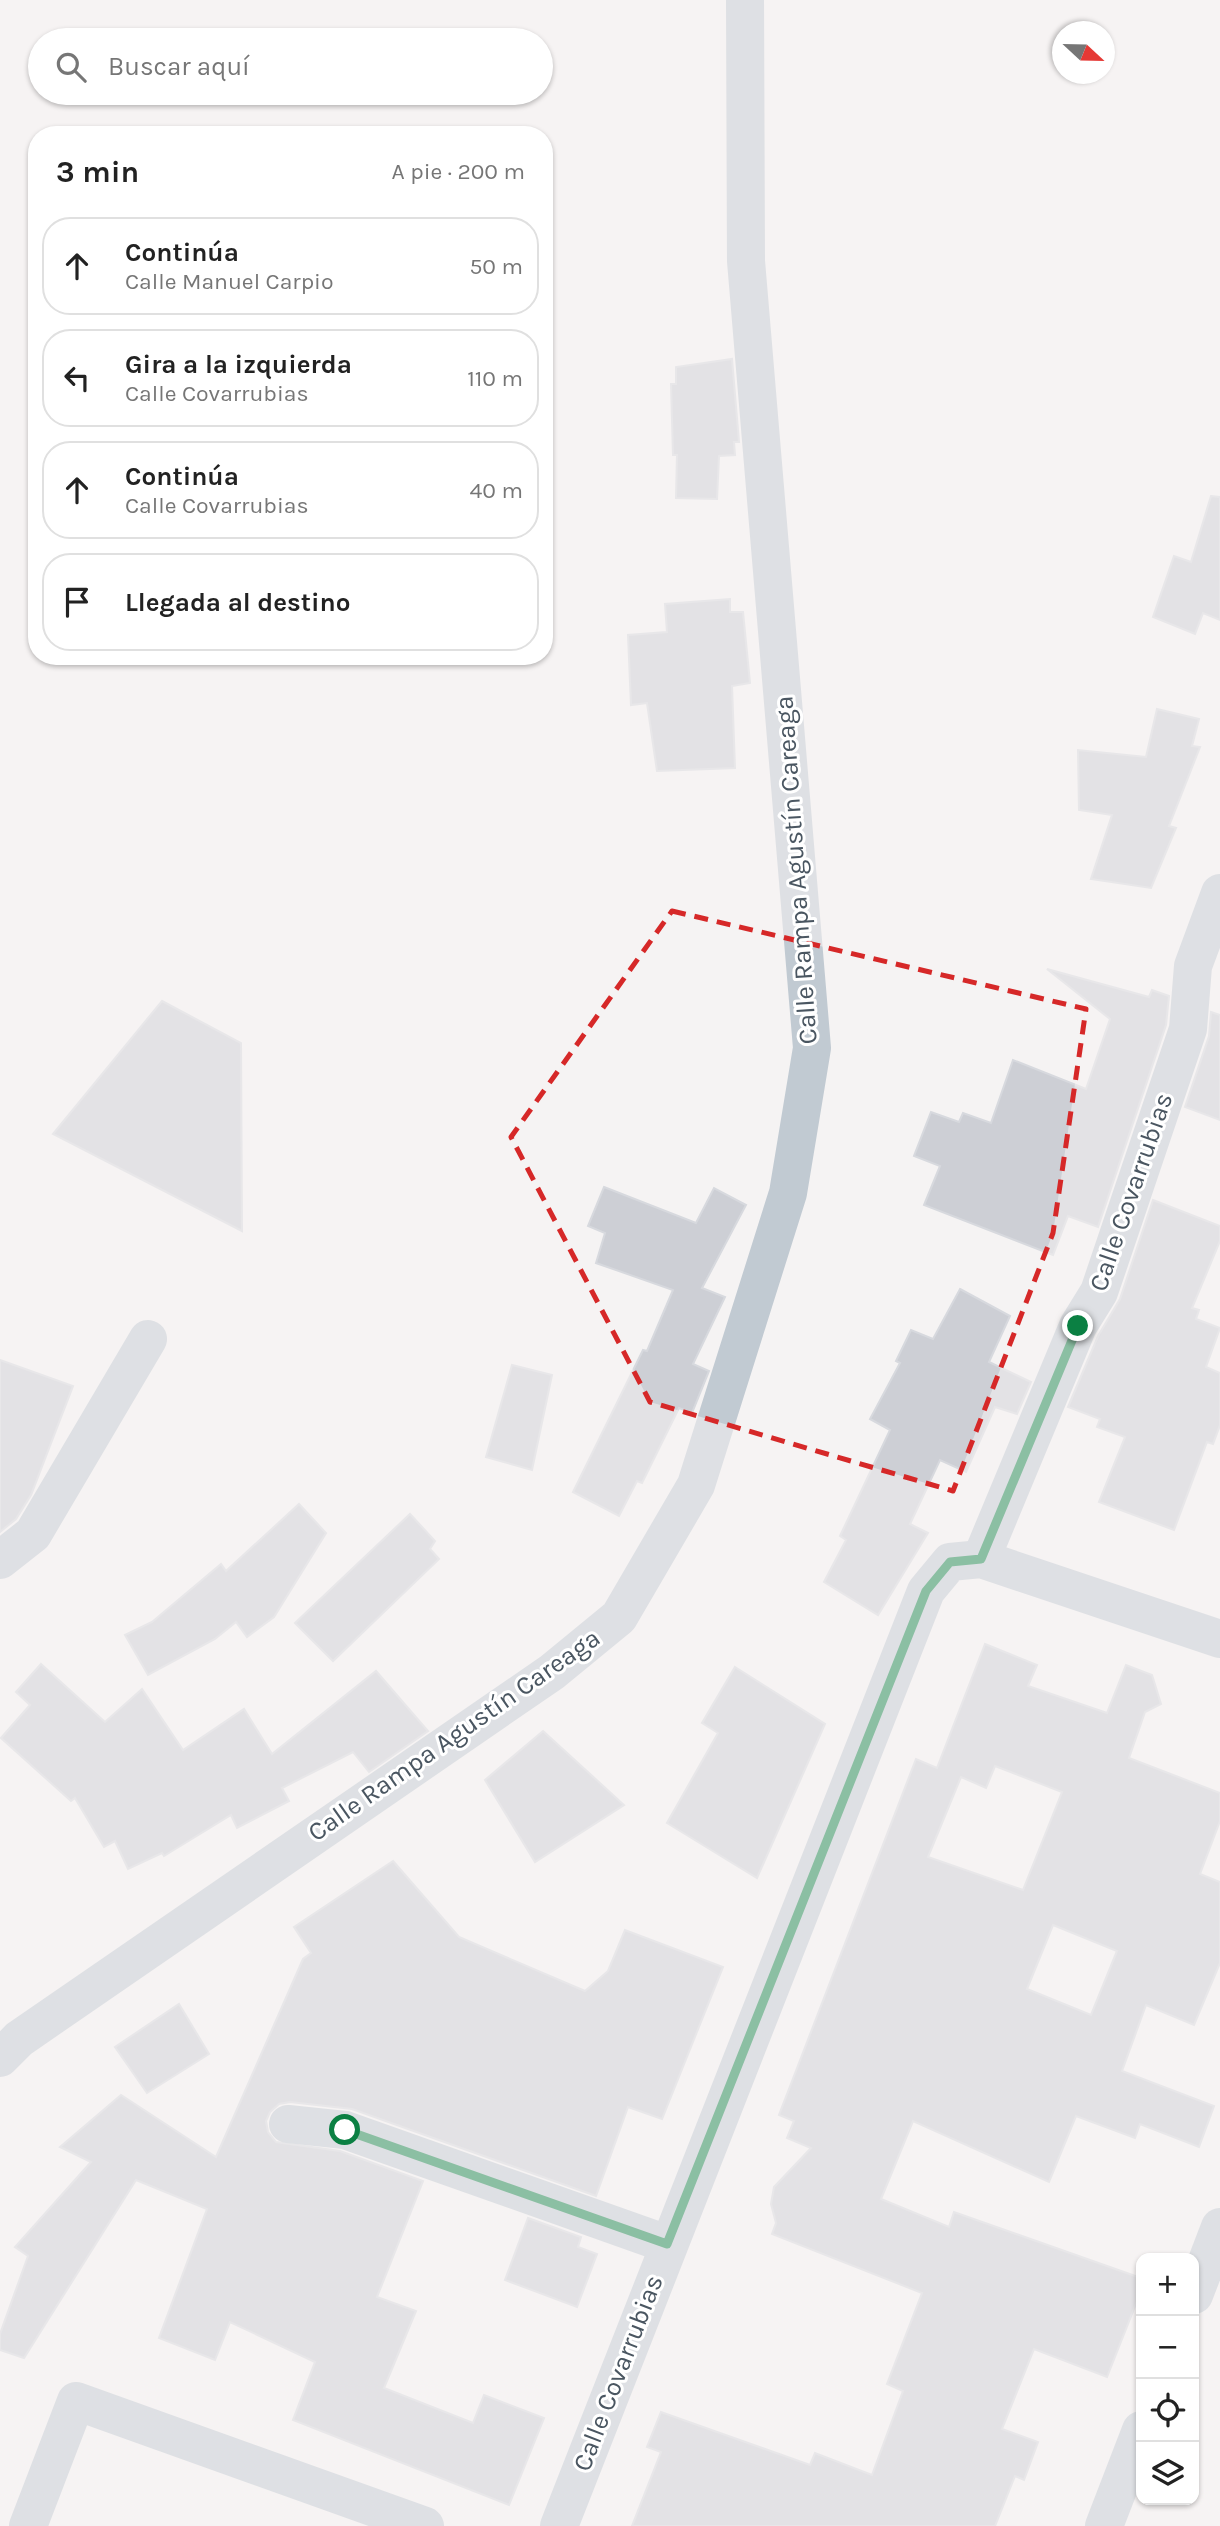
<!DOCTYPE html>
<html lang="es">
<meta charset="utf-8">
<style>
body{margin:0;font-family:Karla,sans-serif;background:#f6f6f6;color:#222}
.controls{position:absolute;right:21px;bottom:21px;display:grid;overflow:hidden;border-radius:14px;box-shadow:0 2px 5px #0004}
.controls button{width:63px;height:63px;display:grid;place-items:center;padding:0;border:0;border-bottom:2px solid #e0e0e0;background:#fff;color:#222;font:35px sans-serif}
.compass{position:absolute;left:1052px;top:21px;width:63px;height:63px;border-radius:50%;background:#fff;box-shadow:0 2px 5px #0004;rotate:112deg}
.stop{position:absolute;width:21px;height:21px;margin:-16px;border:5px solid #0b8043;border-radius:50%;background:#fff}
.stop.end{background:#0b8043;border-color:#fff;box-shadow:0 2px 7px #0008}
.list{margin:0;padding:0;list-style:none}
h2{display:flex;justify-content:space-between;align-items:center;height:91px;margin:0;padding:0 28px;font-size:30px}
h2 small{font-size:23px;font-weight:400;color:#767676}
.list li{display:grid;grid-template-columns:46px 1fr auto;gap:21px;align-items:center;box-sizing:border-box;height:98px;margin:0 14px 14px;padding:0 14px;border:2px solid #e0e0e0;border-radius:28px}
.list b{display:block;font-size:26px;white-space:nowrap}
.list p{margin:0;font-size:23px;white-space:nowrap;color:#767676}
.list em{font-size:23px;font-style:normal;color:#767676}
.icon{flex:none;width:38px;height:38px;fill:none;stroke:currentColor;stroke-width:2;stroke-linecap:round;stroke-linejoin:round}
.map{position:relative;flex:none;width:1220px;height:2526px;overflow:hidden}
.search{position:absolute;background:#fff;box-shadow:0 2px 5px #0004;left:28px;top:28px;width:525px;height:77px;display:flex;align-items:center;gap:18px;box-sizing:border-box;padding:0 24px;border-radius:38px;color:#767676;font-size:26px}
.panel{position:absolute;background:#fff;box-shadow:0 2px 5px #0004;left:28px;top:126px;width:525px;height:539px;border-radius:28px}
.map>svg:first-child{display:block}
.building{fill:#cdcfd5;stroke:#d7d9de;stroke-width:2;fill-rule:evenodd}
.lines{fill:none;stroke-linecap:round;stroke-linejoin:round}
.minor{stroke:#c1cad2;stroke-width:38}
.route{stroke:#0b8043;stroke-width:9}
.marked{fill:none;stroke:#d62828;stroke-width:5;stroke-dasharray:14 9;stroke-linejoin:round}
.labels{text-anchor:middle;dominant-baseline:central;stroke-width:6;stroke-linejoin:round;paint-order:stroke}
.street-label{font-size:26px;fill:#4a5661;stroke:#fff}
</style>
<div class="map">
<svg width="1220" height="2526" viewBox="0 0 1220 2526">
<rect width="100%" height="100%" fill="#f5f3f3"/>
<!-- building -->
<g class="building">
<path d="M732,359l7,83h-5l1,13 -16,1 -2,43 -41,-1 1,-43h-4l-2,-71h5v-17z"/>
<path d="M1211,496l9,1v123l-17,-7 -8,21 -42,-17 21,-61 17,6z"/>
<path d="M730,599v13h13l7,71 -18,3 3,82 -78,3 -10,-68 -16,2 -3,-70 39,-3 -2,-28z"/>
<path d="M1157,709l42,10 -7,27 8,1 -31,79 7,2 -25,60 -60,-9 21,-64 -33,-5 -1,-60 68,7z"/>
<path d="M1047,969l102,28 3,-7 17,6 -3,29 -68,202 -30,-11 -15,39 -129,-50 16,-39 -26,-10 17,-44 28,10 4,-9 28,10 22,-63 73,29 24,-70z"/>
<path d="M162,1001l79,42 1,188 -189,-97z"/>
<path d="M1211,1012l9,3v105l-35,-13 24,-71z"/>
<path d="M604,1187l92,36 18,-35 32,17 -44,83 23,9 -32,67 16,7 -17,42 -13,-5 -37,75 -5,-2 -18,35 -46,-24 70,-142 4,1 26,-61 -77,-27 9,-30 -17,-7z"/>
<path d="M1153,1200l67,26v15l-28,67 7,2 -3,9 24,9 -14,39 14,6v52l-7,19 -6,-2 -33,88 -75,-28 26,-65 -28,-10 3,-8 -32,-12 30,-71 22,-37z"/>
<path d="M960,1289l50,27 -21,46 42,20 -14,32 -22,-7 -29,65 -26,-12 -30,64 18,9 -50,82 -54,-33 22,-42 -6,-4 50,-106 -20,-11 30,-56 -4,-2 15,-31 22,9z"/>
<path d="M0,1360l73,26 -42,109 -15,24 -16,13z"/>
<path d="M512,1365l40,10 -20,95 -46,-13z"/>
<path d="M299,1504l27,29 -52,84 -27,20 -11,-15 -21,17 -67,36 -23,-40 27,-13 69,-58 5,7z"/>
<path d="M410,1514l25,27 -5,8 9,10 -106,102 -38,-38z"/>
<path d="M985,1644l52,21 -9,21 79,27 19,-48 26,10 9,29 -16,8 -16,46 91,35v28l-20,53 20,8v81l-26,62 -48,-20 -24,66 92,35 -15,41 -59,-23 -5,14 -59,-22 -27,66 -136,-61 -32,78 68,28 5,-15 187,66v13l-34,86 -73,-28 -32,80 36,13 -14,38 -9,-4 -20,50h-363l29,-74 -14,-5 14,-35 149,53 5,-12 57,22 31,-84 -16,-7 35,-91 -150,-59 4,-11 -5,-19 3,-17 37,-39 -24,-10 7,-17 -15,-6 137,-356 21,9zM995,1766l67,26 -39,98 -95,-33 33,-80 25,11zM1053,1925l64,26 -26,64 -64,-26z"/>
<path d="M41,1664l64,58 37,-33 41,61 61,-41 28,45 104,-83 52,60 -59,41 -16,-20 -71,36 7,13 -52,27 -6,-13 -67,41 -2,-3 -34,16 -13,-28 -11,6 -29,-49 -4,3 -70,-63 29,-33 -14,-13z"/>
<path d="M735,1667l90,57 -68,154 -90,-55 51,-90 -16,-10z"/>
<path d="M543,1731l81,74 -89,57 -50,-82z"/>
<path d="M393,1861l66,76 126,54 23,-20 17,-41 98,37 -61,152 -34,-12 -32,89 -244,-87 -62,-7 -11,2 -9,8 -4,9 2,11 8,10 64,9 83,30 -46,116 39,14 -32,77 89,35 11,-28 60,23 -35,87 -216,-85 22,-58 -85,-40 -15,38 -56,-22 48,-129 -71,-29 -112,178 -24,-8v-16l28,-78 -13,-9 76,-85 -31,-15 61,-52 95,62 87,-198 8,-6 -17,-26z"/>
<path d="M179,2004l30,50 -62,39 -32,-46z"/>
<path d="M528,2218l53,19 -3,10 19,7 -20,53 -72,-27z"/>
</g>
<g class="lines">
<!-- minor -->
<g class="minor">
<path d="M981,1559l97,-233 21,-34 89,-263 5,-63 27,-73"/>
<path d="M0,1560l33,-26 115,-195"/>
<path d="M0,2058l19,-19 533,-367 67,-55 77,-132 92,-292 24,-145 -66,-787 -1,-261"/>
<path d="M288,2124l57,6 322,114"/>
<path d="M1194,2295l26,-68"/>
<path d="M28,2526l48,-125 349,125"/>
<path d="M559,2526l367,-935 24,-29 31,-3 239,80"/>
<path d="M1104,2526l37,-96"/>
</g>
</g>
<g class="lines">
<!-- route -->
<path class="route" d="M345,2130l322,114 259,-653 24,-29 31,-3 97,-233"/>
</g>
<!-- marked area -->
<path d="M0 0H1220V2526H0ZM672,911l414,98 -33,224 -100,258 -303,-89 -139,-265z" fill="#f5f3f3" fill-opacity=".55" fill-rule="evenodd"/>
<path class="marked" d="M672,911l414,98 -33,224 -100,258 -303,-89 -139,-265z"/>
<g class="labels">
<!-- street labels -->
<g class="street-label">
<text transform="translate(796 870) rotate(-94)">Calle Rampa Agustín Careaga</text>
<text transform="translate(1131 1192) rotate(-71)">Calle Covarrubias</text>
<text transform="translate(454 1735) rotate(-35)">Calle Rampa Agustín Careaga</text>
<text transform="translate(618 2373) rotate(-69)">Calle Covarrubias</text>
</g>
</g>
</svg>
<div class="controls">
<button>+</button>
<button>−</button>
<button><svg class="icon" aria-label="locate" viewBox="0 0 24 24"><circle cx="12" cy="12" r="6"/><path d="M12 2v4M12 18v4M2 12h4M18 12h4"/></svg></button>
<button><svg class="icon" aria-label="layers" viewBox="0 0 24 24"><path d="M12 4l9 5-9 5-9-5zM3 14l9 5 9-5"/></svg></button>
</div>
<svg class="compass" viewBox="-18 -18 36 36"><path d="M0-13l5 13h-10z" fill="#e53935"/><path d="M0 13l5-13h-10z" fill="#767676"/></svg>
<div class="stop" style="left:345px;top:2130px"></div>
<div class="stop end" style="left:1078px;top:1326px"></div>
<div class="search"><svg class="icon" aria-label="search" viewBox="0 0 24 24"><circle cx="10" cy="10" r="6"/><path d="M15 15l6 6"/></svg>Buscar aquí</div>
<section class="panel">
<h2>3 min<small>A pie · 200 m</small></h2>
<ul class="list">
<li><svg class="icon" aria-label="ahead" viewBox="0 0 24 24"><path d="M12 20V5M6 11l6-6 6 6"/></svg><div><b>Continúa</b><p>Calle Manuel Carpio</p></div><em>50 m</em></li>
<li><svg class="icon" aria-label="left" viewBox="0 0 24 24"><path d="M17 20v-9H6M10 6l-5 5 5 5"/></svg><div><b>Gira a la izquierda</b><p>Calle Covarrubias</p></div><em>110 m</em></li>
<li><svg class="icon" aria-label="ahead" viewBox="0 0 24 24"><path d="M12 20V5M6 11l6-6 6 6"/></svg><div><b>Continúa</b><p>Calle Covarrubias</p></div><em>40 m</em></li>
<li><svg class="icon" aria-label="arrive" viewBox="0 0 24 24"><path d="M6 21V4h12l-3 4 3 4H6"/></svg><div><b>Llegada al destino</b></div></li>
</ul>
</section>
</div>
